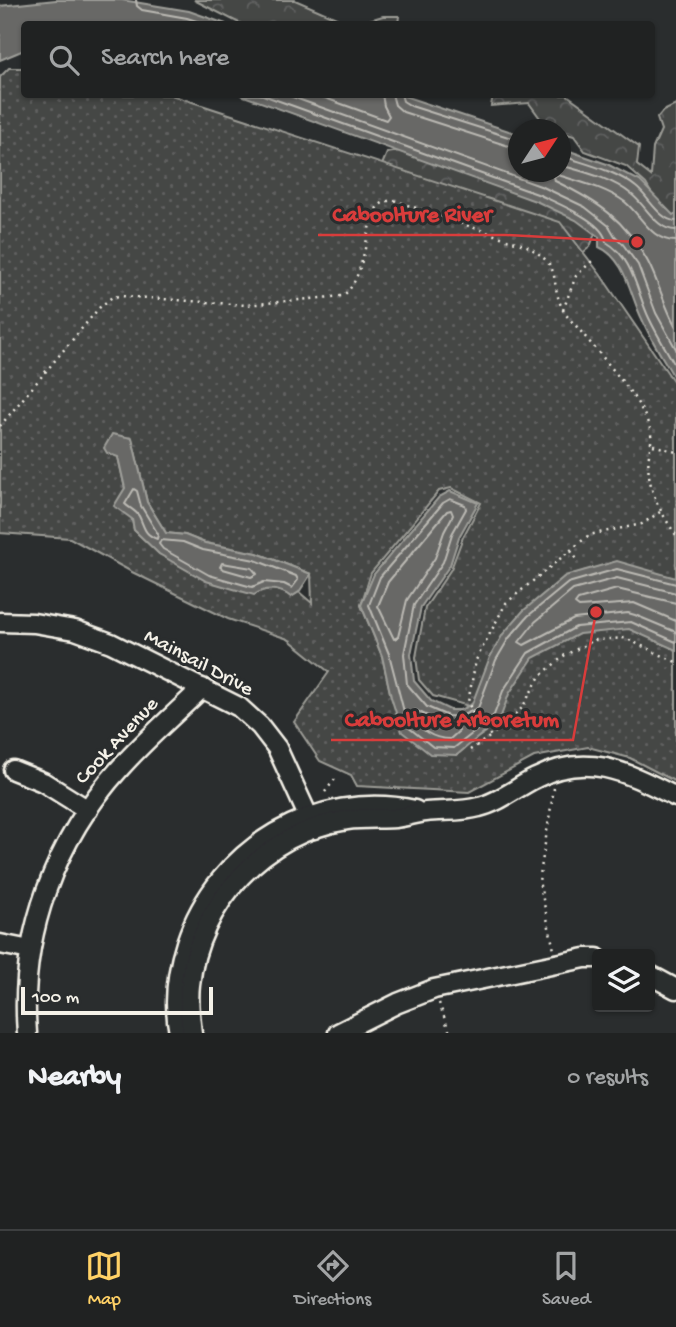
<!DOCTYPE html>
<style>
body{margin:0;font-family:"Gochi Hand",sans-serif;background:#2d2f2f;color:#f1f3f6}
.controls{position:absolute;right:21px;bottom:21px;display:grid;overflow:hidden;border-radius:7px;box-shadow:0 2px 5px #0004}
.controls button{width:63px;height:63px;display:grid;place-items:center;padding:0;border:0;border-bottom:2px solid #3d3f40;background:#202222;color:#f1f3f6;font:35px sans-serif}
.compass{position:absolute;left:508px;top:119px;width:63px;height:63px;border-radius:50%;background:#202222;box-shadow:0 2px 5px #0004;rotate:54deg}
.scale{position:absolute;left:21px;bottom:18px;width:192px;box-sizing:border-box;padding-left:7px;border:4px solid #f4f1e8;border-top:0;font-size:19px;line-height:24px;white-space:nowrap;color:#f4f1e8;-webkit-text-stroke:5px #2a2d2e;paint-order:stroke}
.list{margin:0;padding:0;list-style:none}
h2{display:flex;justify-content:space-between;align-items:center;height:91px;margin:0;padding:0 28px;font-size:30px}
h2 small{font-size:23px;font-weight:400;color:#a2a4a5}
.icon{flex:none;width:38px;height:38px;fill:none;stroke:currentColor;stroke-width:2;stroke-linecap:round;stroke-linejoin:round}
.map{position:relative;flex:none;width:676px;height:1033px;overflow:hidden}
.search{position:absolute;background:#202222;box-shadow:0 2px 5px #0004;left:21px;right:21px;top:21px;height:77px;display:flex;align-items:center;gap:18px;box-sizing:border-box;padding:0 24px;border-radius:7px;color:#a2a4a5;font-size:26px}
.sheet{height:196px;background:#202222}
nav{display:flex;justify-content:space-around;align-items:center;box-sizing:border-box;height:98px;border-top:2px solid #3d3f40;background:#202222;font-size:19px;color:#a2a4a5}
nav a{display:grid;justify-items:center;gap:4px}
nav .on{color:#ffd166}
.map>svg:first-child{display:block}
.forest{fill:url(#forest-crowns);stroke:#9c9c96;stroke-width:2}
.park{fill:url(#park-dots);stroke:#9c9c96;stroke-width:2;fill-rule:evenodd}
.water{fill:#676866;stroke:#9f9f9a;stroke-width:2}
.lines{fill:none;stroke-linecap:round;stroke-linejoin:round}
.shore{stroke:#bcbab4;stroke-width:2}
.minor-casing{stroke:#f4f1e8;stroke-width:23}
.path{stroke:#f4f1e8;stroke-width:2.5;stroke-dasharray:2 5;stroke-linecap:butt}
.minor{stroke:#2a2d2e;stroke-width:18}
.labels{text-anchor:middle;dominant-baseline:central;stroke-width:6;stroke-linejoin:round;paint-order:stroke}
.street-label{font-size:21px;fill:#f4f1e8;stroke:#2a2d2e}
.leader{fill:none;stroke:#d93c3b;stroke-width:2.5}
.callout-dot{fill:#d93c3b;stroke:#2a2d2e;stroke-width:2.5}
.callout-label{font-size:23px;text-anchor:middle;font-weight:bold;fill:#d93c3b;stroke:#2a2d2e;stroke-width:6;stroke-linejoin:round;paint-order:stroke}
</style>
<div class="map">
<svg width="676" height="1033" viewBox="0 0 676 1033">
<defs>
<pattern id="forest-crowns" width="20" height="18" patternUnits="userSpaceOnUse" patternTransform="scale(1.75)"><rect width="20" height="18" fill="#444645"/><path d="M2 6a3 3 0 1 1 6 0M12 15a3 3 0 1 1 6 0" fill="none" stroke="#606160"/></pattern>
<pattern id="park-dots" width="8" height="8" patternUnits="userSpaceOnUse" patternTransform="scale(1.75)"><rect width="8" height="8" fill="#444645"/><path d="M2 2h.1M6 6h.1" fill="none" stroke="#606160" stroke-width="1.8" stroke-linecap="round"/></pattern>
</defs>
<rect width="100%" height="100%" fill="#2a2d2e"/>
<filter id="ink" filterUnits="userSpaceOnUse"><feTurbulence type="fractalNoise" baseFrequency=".0143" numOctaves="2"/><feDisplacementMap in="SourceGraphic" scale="14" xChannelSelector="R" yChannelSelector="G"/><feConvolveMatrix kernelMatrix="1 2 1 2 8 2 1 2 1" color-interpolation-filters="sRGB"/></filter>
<g filter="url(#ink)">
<!-- forest -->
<g class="forest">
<path d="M194,0h101l55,24h-109z"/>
<path d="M383,16h16l-1,8h-29v-4z"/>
<path d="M493,95h74l72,52 -2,18 14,11 2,-28 8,-18 -4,-12 6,-7 13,-6v119l-18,-19 -12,-21 -20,-18 -41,-15 -11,-15 -13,-4 -1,-2 -12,-1 -19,-26 -38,3z"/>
<path d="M406,150l157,54 34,24 -7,19 -24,19 -190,-87 11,-26z"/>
</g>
<!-- park -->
<path class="park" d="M9,68h15v26l147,1 389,127 40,52 76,111v397l-46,-24 -42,-11 -54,10 -65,35 -112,-6 -6,-11 -31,-14 -26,-39 35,-50 -41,-33 -60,-20 -96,-47 -62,-34 -70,-5v-456zM132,438l15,64 19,31 19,2 20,8 52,10 54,21 1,29 -13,-11 -8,5c-11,-9 -25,-10 -37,-3l-95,-40 -25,-24 -16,-73zM451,488l30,15 -18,34 -12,32 -26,39 -9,49 3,23 14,16 36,10 17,26 -15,10 -14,13 -66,-58 -9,-41 -21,-51 10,-32 68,-82z"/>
<!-- water -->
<g class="water">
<path d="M56,0h66l67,11 37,13h-202v26l-24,10v-54z"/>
<path d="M241,95h160l117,39v38h42l1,-24 46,16 33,17 33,34 3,-2v168c-11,-20 -25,-40 -34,-62 -12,-24 -16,-60 -43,-72v-10l-23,-17 -38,-18z"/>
<path d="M112,434l20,4 15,64 19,31 19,2 20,8 52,10 54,21 -12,18 -8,5c-11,-9 -25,-10 -37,-2l-48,-14 -47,-27 -25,-24 -2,-11 -18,-13 11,-18 -7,-31 -11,-4 -3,-5z"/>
<path d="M450,491l28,12 -19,34 -9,28 -29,42 -10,47 3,27 17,20 19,9h10l12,-6 18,-47 13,-23 20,-23 42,-35 52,-15 59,17v72l-47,-21 -50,5 -46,24 -24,36 -9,25 -43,36 -27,-1 -28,-22 -11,-35 -9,-41 -21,-51 13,-31 65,-77z"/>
</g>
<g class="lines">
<!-- shore -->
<g class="shore">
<path d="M136,0l1,6 5,4 45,8 19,6"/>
<path d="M260,94l280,101c18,9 64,26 66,47 27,15 31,51 43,76 8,17 18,33 27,49"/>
<path d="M284,94l259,93 42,20 24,19 6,10 7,7 16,22 18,48 20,36"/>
<path d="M314,94l72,26 3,-4 -5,-10 -2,-12"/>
<path d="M392,94l3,11 8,7 115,37"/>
<path d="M401,94l2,7 8,5 107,34"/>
<path d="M560,155c25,9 55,15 76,32 12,9 24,34 40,34"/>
<path d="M560,165c24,7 51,13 71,29 15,11 25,36 45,36"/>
<path d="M676,241c-25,0 -34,-25 -51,-39 -19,-14 -45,-20 -67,-27l-4,1 1,5c43,21 69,37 93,81 11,21 16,44 28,65"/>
<path d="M134,489l3,2 4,15 17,28 -1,5c-14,-6 -12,-11 -18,-23 -3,-5 -10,-8 -14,-12z"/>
<path d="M451,510l2,5 -9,17 -9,26 -28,42 -9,37 -4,2 -16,-33 10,-24 59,-71z"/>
<path d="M161,540l22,2 20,8 52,10 41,16 2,4 -6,8 -8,-4 -20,-2 -12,5 -43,-12 -46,-26 -4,-5z"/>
<path d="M222,563l30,5 5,6 -6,3 -28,-8 -3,-2z"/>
<path d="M676,584l-59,-15 -49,14 -40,33 -19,22 -13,22 -18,48 -19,9 -11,-1 -21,-9 -20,-23 -3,-30 10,-49 29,-43 9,-28 14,-25 -1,-4 -15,-6 -7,4 -63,74 -11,28 20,49 19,73 25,20 21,1 28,-22 12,-11 9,-24 25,-38 48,-26 55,-5 45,20"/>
<path d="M676,593l-59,-15 -44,12 -38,32 -16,20 5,3 50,-26 54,-6 7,2 41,17"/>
<path d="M676,603l-59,-14 -39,11 -3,4 4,3 55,-4 42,18"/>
<path d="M415,710l29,14 14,2 1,5 -9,8c-16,0 -33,-9 -37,-25z"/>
</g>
<!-- minor casing -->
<g class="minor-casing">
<g id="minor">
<path d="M0,622l34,1 41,7 36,13 128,64 21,19 17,22 37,81"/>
<path d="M13,770l30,12 45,28"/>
<path d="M0,944l30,6"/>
<path d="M650,975l26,14"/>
<path d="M27,1033c-8,-97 28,-194 94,-266 25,-28 54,-53 81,-79"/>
<path d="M179,1033c-6,-30 -2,-62 7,-90 31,-95 130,-154 229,-133"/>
<path d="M192,1033c-2,-16 -4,-32 -2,-48 8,-81 75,-153 157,-165 16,-2 32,-1 48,-2 10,-1 21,-5 31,-6 18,-2 36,0 53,-5 21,-5 38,-20 57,-29 52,-27 92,-5 140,19"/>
<path d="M338,1033l60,-30 36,-14 151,-31h12"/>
</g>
</g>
<!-- path -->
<g class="path">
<path d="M563,310l13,-34 15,-14 -3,-5"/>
<path d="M0,426l99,-118 13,-11 8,-1 126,9 96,-9c20,-12 24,-58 30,-80 5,-10 9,-14 21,-16l134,46c38,23 21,30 35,62 4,9 14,17 20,25 20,24 60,67 68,96 3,11 0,16 -1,26 -4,30 11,57 27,80"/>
<path d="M653,445l23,7"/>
<path d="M660,512l-18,12 -53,11 -83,68 -30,57 -8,42 6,14 17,20 31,-28 18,-32 25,-21 30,-15 30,-2 51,24"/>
<path d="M571,551l8,11"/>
<path d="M470,750l21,-14"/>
<path d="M554,788l-15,93 15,69"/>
<path d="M325,792l10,-13"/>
<path d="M439,1003l11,30"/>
</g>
<!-- minor -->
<use href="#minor" class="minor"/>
</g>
</g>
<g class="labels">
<!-- street labels -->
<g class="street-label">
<text transform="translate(198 664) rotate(28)">Mainsail Drive</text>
<text transform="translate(118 742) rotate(-47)">Cook Avenue</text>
</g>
</g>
<!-- callouts -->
<path class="leader" d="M637 242L506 235H318M596 612L573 740H331"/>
<g class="callout-dot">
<circle cx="637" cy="242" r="7"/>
<circle cx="596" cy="612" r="7"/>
</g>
<g class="callout-label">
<text x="412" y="221">Caboolture River</text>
<text x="452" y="726">Caboolture Arboretum</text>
</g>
</svg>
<div class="controls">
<button><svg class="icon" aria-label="layers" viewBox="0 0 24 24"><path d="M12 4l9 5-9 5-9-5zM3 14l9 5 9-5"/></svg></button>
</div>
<svg class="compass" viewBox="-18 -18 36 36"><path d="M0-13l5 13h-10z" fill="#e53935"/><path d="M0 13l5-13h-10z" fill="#a2a4a5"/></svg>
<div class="scale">100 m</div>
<div class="search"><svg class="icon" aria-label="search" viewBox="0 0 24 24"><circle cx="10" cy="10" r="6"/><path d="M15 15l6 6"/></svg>Search here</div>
</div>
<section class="sheet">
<h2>Nearby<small>0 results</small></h2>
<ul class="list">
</ul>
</section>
<nav>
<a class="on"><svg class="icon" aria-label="map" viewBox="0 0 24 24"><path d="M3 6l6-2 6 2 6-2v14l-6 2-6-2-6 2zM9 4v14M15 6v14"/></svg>Map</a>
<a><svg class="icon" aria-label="directions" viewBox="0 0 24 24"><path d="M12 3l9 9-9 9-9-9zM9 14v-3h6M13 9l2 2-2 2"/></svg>Directions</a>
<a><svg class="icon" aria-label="saved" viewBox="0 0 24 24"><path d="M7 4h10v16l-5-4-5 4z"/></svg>Saved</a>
</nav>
